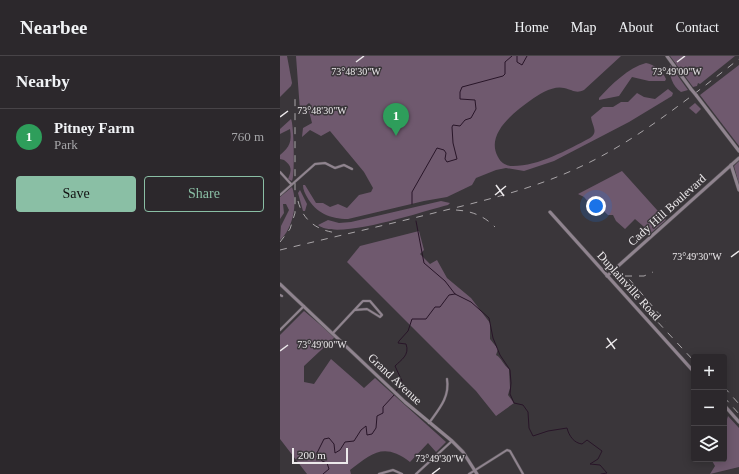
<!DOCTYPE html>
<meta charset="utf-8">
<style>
body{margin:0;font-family:Georgia,serif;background:#343034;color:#f1f3f6}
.controls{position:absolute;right:12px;bottom:12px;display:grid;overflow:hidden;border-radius:4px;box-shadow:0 2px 10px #0003}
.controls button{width:36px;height:36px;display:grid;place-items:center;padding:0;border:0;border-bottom:1px solid #484448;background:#2c282c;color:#f1f3f6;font:20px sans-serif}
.scale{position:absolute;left:12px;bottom:10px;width:56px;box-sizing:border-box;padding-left:4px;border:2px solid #ece9eb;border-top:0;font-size:11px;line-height:14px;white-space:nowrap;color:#ece9eb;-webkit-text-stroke:3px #3a363a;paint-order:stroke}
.you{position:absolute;left:316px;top:150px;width:14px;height:14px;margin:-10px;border:3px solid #fff;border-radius:50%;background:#1a73e8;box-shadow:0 0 0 6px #1a73e833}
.badge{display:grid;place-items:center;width:26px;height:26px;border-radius:50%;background:#8abfa5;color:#fff;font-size:13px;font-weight:700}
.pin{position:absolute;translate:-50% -33px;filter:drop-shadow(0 1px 2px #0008)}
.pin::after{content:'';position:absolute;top:21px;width:14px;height:12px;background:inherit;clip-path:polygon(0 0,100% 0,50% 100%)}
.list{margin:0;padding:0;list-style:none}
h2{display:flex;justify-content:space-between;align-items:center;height:52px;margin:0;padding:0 16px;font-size:17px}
h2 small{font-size:13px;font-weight:400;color:#a6a6a9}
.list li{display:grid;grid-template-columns:26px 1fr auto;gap:12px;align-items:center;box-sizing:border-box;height:56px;padding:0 16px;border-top:1px solid #484448}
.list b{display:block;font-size:15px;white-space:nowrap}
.list p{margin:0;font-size:13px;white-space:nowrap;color:#a6a6a9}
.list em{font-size:13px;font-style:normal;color:#a6a6a9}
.actions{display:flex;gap:8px;padding:12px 16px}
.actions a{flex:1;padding:9px 0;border:1px solid #8abfa5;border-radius:4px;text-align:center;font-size:14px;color:#8abfa5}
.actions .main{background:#8abfa5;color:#111}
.icon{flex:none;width:22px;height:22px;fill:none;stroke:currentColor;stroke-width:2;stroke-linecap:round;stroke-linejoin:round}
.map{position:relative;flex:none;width:459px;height:418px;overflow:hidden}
header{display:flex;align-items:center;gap:24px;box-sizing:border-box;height:56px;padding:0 20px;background:#2c282c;border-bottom:1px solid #484448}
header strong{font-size:19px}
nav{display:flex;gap:22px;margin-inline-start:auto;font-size:14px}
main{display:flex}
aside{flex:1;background:#2c282c}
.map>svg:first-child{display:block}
.green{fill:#6f596e}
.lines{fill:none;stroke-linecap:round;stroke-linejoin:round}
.stream{stroke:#281528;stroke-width:1}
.minor-casing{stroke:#565356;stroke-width:3}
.tertiary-casing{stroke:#565356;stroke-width:4}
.minor{stroke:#90848f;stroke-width:2}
.tertiary{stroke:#90848f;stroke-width:3}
.rail{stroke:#a9a5a8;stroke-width:1;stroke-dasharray:7 7;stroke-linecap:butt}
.tertiary-bridge-casing{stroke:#565356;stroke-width:4;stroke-linecap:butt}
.tertiary-bridge{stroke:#90848f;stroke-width:3}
.ticks{fill:none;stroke:#ece9eb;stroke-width:1.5}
.labels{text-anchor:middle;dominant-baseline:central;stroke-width:3;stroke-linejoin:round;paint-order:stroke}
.street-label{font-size:12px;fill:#ece9eb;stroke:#3a363a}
.ticks-label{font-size:10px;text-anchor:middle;fill:#ece9eb;stroke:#3a363a;stroke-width:3;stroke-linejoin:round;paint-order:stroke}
</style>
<header>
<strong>Nearbee</strong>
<nav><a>Home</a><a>Map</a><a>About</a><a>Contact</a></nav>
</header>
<main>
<aside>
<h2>Nearby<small></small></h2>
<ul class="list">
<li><span class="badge" style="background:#2e9e5b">1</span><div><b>Pitney Farm</b><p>Park</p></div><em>760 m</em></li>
</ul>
<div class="actions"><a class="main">Save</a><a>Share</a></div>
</aside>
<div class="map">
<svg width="459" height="418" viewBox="0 0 459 418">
<rect width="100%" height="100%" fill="#3a363a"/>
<!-- green -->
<g class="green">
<path d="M0,0h7l5,27 -1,3 -11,11z"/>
<path d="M16,0h325l-37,34c-8,4 -11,0 -20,-2 -10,-3 -25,6 -33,12 -17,12 -46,34 -33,57 3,6 8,9 15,9 26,0 54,-16 77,-28 9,-6 2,-12 1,-21l12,-10h10l8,-5h7l9,-9 7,4 11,2 13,-10 5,4 -1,3 -43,26 -75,39 -30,10 -18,-3 -10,2 -20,8 -4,7 -25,12 -23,4 -76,18c-18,0 -32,-6 -41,-22 -2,-4 -4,-7 -4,-12h2l11,18h7l7,4 8,-3 9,4 12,-13 12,-3 2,-4 -9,-16 -34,-41 -9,5 -11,-6 -8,7 1,-9 9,-5 -3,-12 -2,-1 -6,5 6,-9h5l-3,-3 -9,8z"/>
<path d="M390,0h65l-35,28 -2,-1 -1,3 -4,1z"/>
<path d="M366,7c8,1 17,9 20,16l-1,2h-16l-17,-4 -13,19 -20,4v-2c13,-14 29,-30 47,-35z"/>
<path d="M390,9l18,25 -7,2c-8,-5 -13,-18 -11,-27z"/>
<path d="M459,9v81l-39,-51z"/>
<path d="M415,47l6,6 -5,5 -7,-6z"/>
<path d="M11,63c3,5 4,58 1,62l-4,-2c4,-9 4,-13 -4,-19l-4,-1v-4c10,-8 12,-14 10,-26l-10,5v-5z"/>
<path d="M459,105v24l-5,-19z"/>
<path d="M342,115l44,49 -15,13 -16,-14 -10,10 -9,-8 -3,-6h-5l-15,-14 -2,4 -7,-8 -6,-3z"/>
<path d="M12,131c6,16 1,42 -12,53l1,-14 8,-16 -3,-6h-3l1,9 -4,6v-22z"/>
<path d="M20,134l7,14 -2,7h-2l-5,-18z"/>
<path d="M161,145l9,2 -2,2c-25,6 -111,36 -130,20l10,-5 11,3 12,-1z"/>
<path d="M139,175l5,19 -4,4 10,10 7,-4 10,18 24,20 19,25v16l8,10 -2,6c6,3 7,10 13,14l1,19 -2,7 6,8 -18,13 -20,-25 -129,-129 13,-16z"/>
<path d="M24,255l31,26 -31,29v16l10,2 17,-25 33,29 11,-10 71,64 -10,10 -8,-9 -18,19c-26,-20 -38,-9 -60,8l1,4h-44l-27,-35v-104z"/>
<path d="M448,360l11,12v39l-29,7 5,-8 -4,-7h13v-31z"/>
</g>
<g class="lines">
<!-- stream -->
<g class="stream">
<path d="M237,0v6l5,3 5,-9"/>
<path d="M132,148v-12l25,-44 7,2 2,3 -1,6 2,3 10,-3 -4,-16 -1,-16 1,-2 7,1 5,-6 6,-2 5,-9 -1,-9 -15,-1v-7l2,-5 41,-11 2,-2v-12l7,-6"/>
<path d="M136,165l8,42 21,18 10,13 16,8 18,16 4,20 7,17 10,15 1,13 -1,11 4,9 9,2 5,7 1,16 4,8 15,-5 19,-3c2,8 7,15 15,16l5,-4 15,11 -4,8 -8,5 10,1 7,8 -6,1"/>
<path d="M116,335l6,-10 -7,-15c6,-6 15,-11 11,-22l-8,-1 1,-2 9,-10 4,-12h14l9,-12h5l9,-12 6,-1"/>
<path d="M43,418l6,-5 -2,-6 -5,-2 -5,-8 7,-14 5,-1 5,6 1,9 5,-3 5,-8 9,-1 7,-11 5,-4 1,9 5,-1 4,-6 1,-12 6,-3v-6l12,-13"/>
</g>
<!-- minor casing -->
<g class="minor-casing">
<g id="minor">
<path d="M0,116l11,12"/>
<path d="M0,139l35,-31 10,-1 10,5 9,-3 8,4"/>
<path d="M0,239l2,1"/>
<path d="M0,274l24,-24"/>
<path d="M53,277l28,-30 2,-2h7l12,14 -2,2 -13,-8 -12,1"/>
<path d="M149,367c10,-14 21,-26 18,-44"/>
<path d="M99,418l14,-4 9,4"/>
<path d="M136,418l36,-33"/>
<path d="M189,418l38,-24 3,1 13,23"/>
</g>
</g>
<!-- tertiary casing -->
<g class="tertiary-casing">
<g id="tertiary">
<path d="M387,0l24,33"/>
<path d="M416,39l43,56"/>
<path d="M451,109l8,25"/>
<path d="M270,156l144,160"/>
<path d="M327,220l132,-118"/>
<path d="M0,228l125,118 47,39 11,11 14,22"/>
<path d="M444,349l15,17"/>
</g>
</g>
<!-- minor -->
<use href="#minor" class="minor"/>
<!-- tertiary -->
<use href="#tertiary" class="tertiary"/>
<!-- rail -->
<g class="rail">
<path d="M18,145c5,20 20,30 40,32"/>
<path d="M176,154c16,1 28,6 39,17"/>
<path d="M0,186l10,-13 5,-16v-116"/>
<path d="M0,194c53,-13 106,-25 158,-38 49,-12 98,-24 144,-46 57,-27 107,-68 157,-107"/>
<path d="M321,205l93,100"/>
<path d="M337,217l13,7 36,42"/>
<path d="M345,220h19l9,-4"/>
<path d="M444,331l15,17"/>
<path d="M444,341l15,17"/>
</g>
<!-- tertiary-bridge casing -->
<g class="tertiary-bridge-casing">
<path id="tertiary-bridge" d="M411,33l5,6"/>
</g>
<!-- tertiary-bridge -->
<use href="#tertiary-bridge" class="tertiary-bridge"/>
</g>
<!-- ticks -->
<path class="ticks" d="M76,6l8,-6M397,6l8,-6M0,61l8,-6M216,129l8,11M215,139l11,-9M451,201l8,-6M327,282l8,11M326,292l11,-9M0,295l8,-6M152,418l8,-6"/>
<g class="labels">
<!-- street labels -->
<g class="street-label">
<text transform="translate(387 154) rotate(-42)">Cady Hill Boulevard</text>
<text transform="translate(349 230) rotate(48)">Duplainville Road</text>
<text transform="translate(115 323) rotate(43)">Grand Avenue</text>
</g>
</g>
<g class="ticks-label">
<text x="76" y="19">73°48'30"W</text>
<text x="397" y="19">73°49'00"W</text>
<text x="42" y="58">73°48'30"W</text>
<text x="417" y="204">73°49'30"W</text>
<text x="42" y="292">73°49'00"W</text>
<text x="160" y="406">73°49'30"W</text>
</g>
</svg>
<div class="controls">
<button>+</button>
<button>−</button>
<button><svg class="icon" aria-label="layers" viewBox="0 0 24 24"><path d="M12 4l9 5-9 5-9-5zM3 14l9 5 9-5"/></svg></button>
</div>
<div class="scale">200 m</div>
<div class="you"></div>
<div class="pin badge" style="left:116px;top:80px;background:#2e9e5b">1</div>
</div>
</main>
